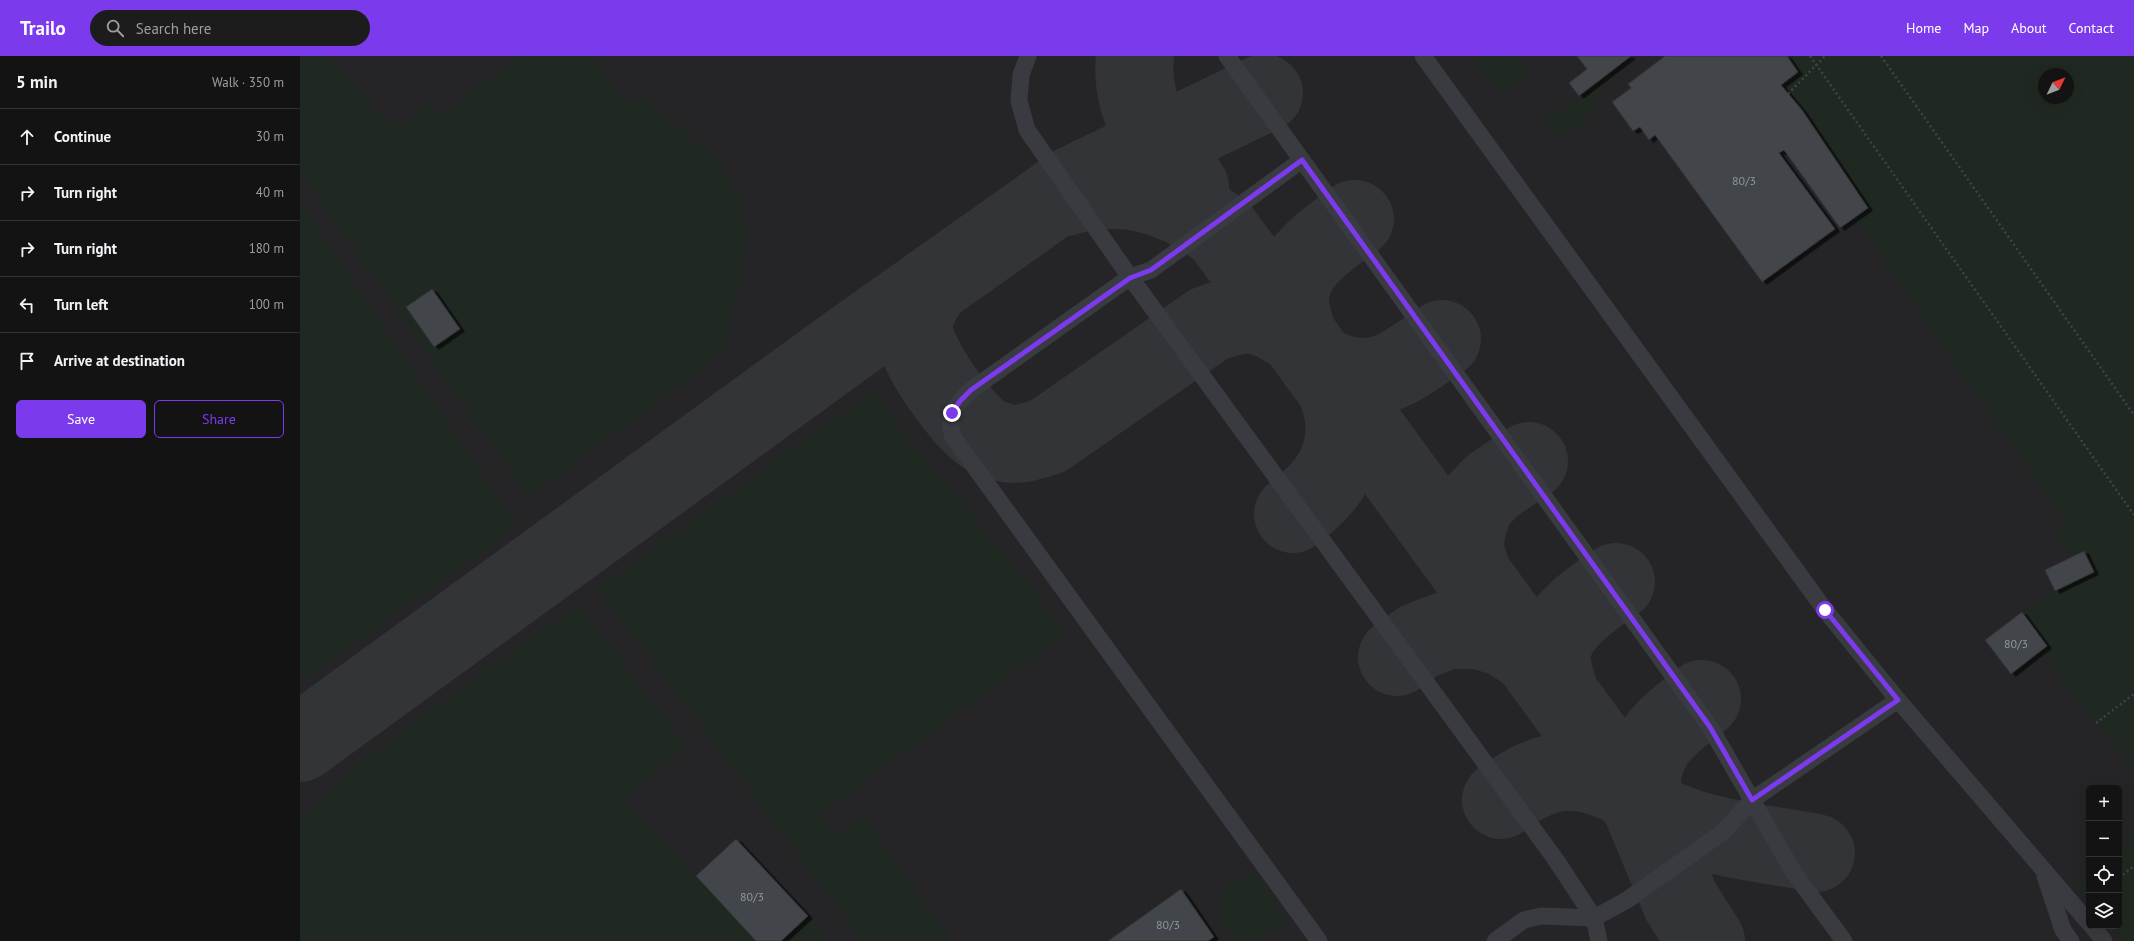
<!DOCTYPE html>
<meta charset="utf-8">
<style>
body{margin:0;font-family:"PT Sans",sans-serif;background:#1c1c1d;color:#f1f3f6}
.controls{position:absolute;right:12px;bottom:12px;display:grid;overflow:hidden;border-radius:6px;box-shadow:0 4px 16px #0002}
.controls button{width:36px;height:36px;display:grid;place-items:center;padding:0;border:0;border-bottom:1px solid #323234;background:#131314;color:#f1f3f6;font:20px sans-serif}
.compass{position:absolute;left:1738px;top:12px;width:36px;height:36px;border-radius:50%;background:#131314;box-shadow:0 4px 16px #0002;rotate:47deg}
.stop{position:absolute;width:12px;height:12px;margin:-9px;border:3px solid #7c3aed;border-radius:50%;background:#fff}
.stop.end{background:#7c3aed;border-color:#fff;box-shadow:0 1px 4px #0008}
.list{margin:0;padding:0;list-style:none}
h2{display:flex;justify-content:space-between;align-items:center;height:52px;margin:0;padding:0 16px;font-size:17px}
h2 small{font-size:13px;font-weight:400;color:#9d9ea0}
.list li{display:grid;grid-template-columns:26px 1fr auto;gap:12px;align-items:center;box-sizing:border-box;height:56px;padding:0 16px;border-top:1px solid #323234}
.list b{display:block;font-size:15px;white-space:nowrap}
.list em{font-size:13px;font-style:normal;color:#9d9ea0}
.actions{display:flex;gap:8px;padding:12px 16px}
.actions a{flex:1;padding:9px 0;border:1px solid #7c3aed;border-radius:6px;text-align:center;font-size:14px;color:#7c3aed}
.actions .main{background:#7c3aed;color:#fff}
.icon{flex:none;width:22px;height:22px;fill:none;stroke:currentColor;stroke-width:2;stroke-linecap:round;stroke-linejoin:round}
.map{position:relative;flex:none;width:1834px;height:885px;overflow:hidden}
header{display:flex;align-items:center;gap:24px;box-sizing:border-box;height:56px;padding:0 20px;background:#7c3aed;color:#fff}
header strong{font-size:19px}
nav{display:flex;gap:22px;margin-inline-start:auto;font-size:14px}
.search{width:280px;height:36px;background:#1c1c1d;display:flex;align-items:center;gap:10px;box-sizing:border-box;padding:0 14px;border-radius:22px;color:#9d9ea0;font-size:15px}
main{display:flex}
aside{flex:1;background:#131314}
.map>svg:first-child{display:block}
.built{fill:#252528;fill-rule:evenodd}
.green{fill:#202921;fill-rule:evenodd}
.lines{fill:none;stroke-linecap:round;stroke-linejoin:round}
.taxiway{stroke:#333438;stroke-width:78}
.building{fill:#434448;stroke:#333337;filter:url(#shadow)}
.path{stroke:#404247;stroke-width:2.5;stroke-dasharray:2 3;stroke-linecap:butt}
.lane{stroke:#3a3b40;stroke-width:17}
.route{stroke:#7c3aed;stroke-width:5}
.labels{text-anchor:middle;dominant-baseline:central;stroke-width:4;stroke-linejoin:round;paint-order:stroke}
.number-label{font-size:12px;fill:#91969e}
</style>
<header>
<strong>Trailo</strong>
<div class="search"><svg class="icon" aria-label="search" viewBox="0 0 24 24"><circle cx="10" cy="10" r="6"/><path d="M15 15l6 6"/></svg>Search here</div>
<nav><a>Home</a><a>Map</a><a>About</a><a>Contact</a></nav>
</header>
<main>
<aside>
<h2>5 min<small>Walk · 350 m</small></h2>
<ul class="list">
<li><svg class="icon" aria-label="ahead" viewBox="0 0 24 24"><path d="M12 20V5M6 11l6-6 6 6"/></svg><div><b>Continue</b></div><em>30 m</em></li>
<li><svg class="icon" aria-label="right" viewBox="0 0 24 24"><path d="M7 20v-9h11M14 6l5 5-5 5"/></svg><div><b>Turn right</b></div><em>40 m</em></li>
<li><svg class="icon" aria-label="right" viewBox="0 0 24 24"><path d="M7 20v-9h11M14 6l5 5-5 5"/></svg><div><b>Turn right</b></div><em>180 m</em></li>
<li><svg class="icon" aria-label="left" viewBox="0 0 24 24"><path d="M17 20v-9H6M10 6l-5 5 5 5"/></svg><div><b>Turn left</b></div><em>100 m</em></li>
<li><svg class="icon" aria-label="arrive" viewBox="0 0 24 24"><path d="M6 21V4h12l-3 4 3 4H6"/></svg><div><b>Arrive at destination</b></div></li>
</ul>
<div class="actions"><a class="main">Save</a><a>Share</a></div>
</aside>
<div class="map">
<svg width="1834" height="885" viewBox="0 0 1834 885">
<defs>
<filter id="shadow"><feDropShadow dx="4.5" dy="2.5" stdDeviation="0" flood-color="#0009"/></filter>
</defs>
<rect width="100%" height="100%" fill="#19191b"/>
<!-- built -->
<path class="built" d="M0,0h1462l26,38 14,16 332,483v348h-1834zM1789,732h30v138h-30z"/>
<!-- green -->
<g class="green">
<path d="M0,0h26l59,65 19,6 25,-25 13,14 78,-60h72l34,50 18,-11 78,72 20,37 4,33 -6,41 -15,64 -24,29 -173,125 -228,-324z"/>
<path d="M1174,0h41l14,18 -28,20z"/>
<path d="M1462,0h372v714l-94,-118 7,-6 -25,-34 34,-21 38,-19 -10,-20 -12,5 -17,-26 11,-8 -212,-306 13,-9 -65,-98 -14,-16zM1744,18h24v24h-24z"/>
<path d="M1313,14l-29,52 -22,17 -18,-15z"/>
<path d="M0,147l218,323 -218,156z"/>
<path d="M571,336l196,241 -247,181 14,22 29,-21 88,126h-88l-265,-352z"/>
<path d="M278,548l108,144 -63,52 133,141h-456v-122l71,-65z"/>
<path d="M1834,781v104h-11l-12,-15h8v-78z"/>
<path d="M1789,814v28l-15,-17z"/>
<path d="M953,815l35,48 -33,22h-20l-13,-19 1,-30z"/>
<path d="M508,860l20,25h-47z"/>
</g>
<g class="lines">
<!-- taxiway -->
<g class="taxiway">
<path d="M835,0c-6,53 25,92 55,131"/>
<path d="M762,142c59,-19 112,-4 160,34l419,574 40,96 25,39"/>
<path d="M630,230c-5,11 -15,24 -16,36 -5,27 44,92 65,109 5,5 15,8 22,11 16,5 31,-1 47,-6l161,-112c40,-15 53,-12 88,11"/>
<path d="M997,279c-2,-9 -5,-19 -7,-28 -4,-42 35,-66 65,-88"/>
<path d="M1019,309c54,27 78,5 123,-26"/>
<path d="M993,458c33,-25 55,-52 51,-95 -1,-10 -5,-20 -7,-30"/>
<path d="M1172,518l-8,-27 4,-23 8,-21 16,-17 37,-25"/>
<path d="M1097,601l22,-16 29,-11h31l27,8 26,18"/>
<path d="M1260,639c-4,-15 -11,-33 -7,-48 7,-28 41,-50 63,-65"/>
<path d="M1402,643c-43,33 -64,50 -61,107 51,32 117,36 175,47"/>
<path d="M0,687l550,-400 223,-158 191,-92"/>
<path d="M1201,744c48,-35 74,-36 127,-12"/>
</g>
</g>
<!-- building -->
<g class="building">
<path d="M1277,0h54l-52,40 -10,-13 18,-14z"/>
<path d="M1365,0h122l11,16 -17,13 21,25 66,98 -28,20 -56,-78 -5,3 56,76 -73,53 -107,-147 -6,5 -9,-13 -7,4 -21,-29 19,-14 -3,-4z"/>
<path d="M132,233l28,40 -26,18 -28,-40z"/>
<path d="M1784,495l10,21 -39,19 -10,-21z"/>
<path d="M1722,556l25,34 -36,28 -26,-34z"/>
<path d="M436,783l72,77 -27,25h-25l-60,-65z"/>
<path d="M881,833l33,48 -6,4h-100z"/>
</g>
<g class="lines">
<!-- path -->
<g class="path">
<path d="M1510,0l324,459"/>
<path d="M1581,0l253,359"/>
<path d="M1488,38l37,-38"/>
<path d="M1796,667l38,-29"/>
<path d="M1819,822l15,-12"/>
</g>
<!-- lane -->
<g class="lane">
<path d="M728,0l-7,19 -2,26 8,29 103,147 426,583 38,58 5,23"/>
<path d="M927,0l483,671 84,146 50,68"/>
<path d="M1123,0l402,554 73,90 191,223"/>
<path d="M1002,104l-151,110 -21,7 -159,113c-16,15 -25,25 -18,47l366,504"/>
<path d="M1745,820l18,54 8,11"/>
<path d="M1792,870l12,15"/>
<path d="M1195,885l29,-21 17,-4 53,2 33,-18 96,-68 29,-32 146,-100"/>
</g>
</g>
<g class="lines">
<!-- route -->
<path class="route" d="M652,357l8,-12 11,-11 159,-112 21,-8 151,-110 408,567 42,73 146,-100 -73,-90"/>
</g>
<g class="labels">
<!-- number labels -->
<g class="number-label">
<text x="1444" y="124">80/3</text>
<text x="1716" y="587">80/3</text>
<text x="452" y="840">80/3</text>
<text x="868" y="868">80/3</text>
</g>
</g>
</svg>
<div class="controls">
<button>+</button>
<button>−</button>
<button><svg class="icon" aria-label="locate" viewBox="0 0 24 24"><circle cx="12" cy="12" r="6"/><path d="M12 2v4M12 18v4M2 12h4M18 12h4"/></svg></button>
<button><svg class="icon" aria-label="layers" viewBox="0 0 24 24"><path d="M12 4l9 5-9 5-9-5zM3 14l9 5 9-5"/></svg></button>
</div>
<svg class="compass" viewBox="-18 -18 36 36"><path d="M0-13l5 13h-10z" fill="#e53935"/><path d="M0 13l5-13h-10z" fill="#9d9ea0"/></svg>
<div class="stop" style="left:1525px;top:554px"></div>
<div class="stop end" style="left:652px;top:357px"></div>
</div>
</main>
